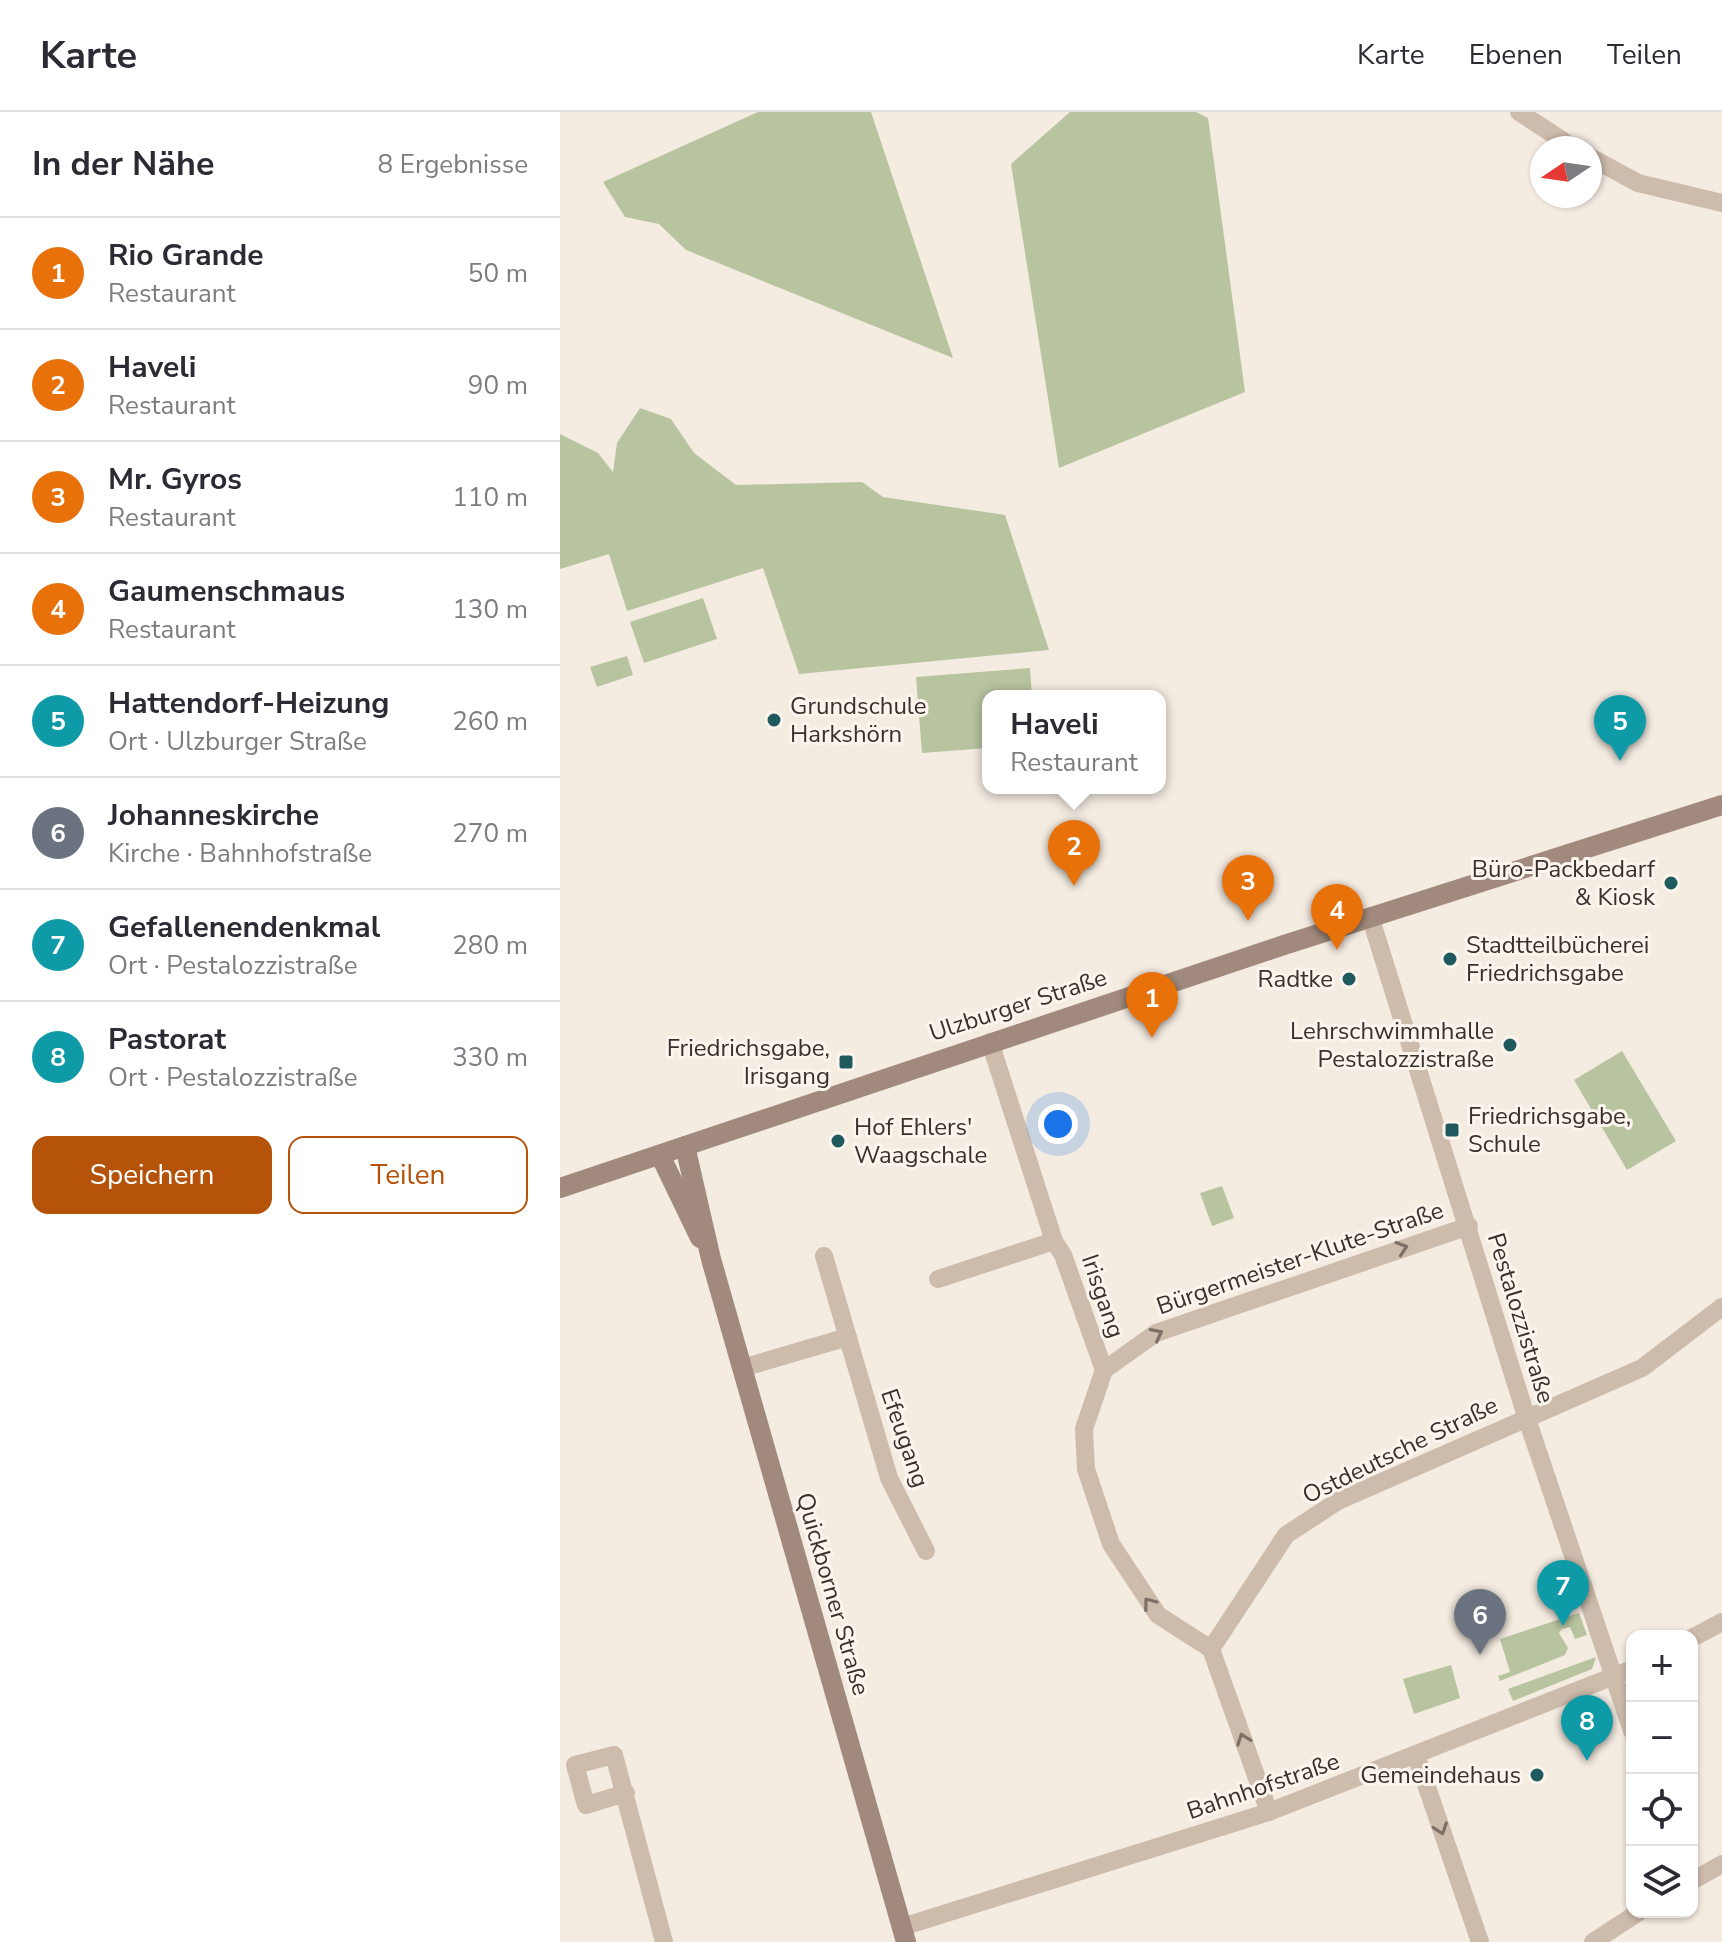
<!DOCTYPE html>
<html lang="de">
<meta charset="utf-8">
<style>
body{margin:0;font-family:"Nunito Sans",sans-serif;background:#f2f2f3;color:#2b2b33}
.controls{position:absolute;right:24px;bottom:24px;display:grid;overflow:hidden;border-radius:16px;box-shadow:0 2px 6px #0004}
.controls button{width:72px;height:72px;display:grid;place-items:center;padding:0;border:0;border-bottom:2px solid #e1e1e2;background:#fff;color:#2b2b33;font:40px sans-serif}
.compass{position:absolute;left:970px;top:24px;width:72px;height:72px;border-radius:50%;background:#fff;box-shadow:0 2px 6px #0004;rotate:257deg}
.you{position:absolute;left:498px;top:1012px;width:28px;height:28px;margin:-20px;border:6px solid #fff;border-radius:50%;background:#1a73e8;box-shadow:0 0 0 12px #1a73e833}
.badge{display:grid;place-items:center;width:52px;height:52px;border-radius:50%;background:#b45309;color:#fff;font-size:26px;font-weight:700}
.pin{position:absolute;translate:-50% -66px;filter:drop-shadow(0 2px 4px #0008)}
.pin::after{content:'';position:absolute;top:42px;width:28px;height:24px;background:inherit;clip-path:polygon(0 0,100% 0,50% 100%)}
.popup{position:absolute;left:422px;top:578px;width:184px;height:104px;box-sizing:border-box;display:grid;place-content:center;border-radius:16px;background:#fff;filter:drop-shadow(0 2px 6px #0005);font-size:26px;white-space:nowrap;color:#7c7c81}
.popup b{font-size:30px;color:#2b2b33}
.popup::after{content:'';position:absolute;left:50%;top:100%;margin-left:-16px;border:16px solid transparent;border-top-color:#fff}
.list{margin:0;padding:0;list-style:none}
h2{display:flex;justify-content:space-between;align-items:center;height:104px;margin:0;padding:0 32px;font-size:34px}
h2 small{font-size:26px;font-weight:400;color:#7c7c81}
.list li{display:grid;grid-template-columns:52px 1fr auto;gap:24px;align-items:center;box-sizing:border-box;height:112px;padding:0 32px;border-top:2px solid #e1e1e2}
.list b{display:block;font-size:30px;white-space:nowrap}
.list p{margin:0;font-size:26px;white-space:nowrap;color:#7c7c81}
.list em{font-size:26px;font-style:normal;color:#7c7c81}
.actions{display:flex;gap:16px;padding:24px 32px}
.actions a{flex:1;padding:18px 0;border:2px solid #b45309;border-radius:16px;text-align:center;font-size:28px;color:#b45309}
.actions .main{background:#b45309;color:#fff}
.icon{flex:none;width:44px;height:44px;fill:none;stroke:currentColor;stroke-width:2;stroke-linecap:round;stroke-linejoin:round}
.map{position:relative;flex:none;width:1162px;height:1830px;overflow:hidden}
header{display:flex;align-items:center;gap:48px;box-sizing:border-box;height:112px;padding:0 40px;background:#fff;border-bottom:2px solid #e1e1e2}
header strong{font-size:38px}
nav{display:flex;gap:44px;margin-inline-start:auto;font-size:28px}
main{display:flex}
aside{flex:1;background:#fff}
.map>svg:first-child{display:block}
.green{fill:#b8c4a0}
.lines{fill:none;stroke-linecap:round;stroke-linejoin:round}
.street{stroke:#cdbbac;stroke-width:18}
.secondary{stroke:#a18a7d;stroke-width:20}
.oneway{stroke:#7d6f65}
.poi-dot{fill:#1f5a5e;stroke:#fbf5ee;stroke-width:3}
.labels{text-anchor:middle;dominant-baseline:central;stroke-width:6;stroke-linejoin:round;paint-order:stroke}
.poi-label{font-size:24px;fill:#3b302b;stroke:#fbf5ee;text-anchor:end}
.street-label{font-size:24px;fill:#3b302b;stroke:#fbf5ee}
</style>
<header>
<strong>Karte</strong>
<nav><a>Karte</a><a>Ebenen</a><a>Teilen</a></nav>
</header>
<main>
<aside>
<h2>In der Nähe<small>8 Ergebnisse</small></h2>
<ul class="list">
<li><span class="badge" style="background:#e8710a">1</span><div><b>Rio Grande</b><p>Restaurant</p></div><em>50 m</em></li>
<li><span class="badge" style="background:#e8710a">2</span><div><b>Haveli</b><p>Restaurant</p></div><em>90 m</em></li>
<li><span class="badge" style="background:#e8710a">3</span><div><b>Mr. Gyros</b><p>Restaurant</p></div><em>110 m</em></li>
<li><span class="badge" style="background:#e8710a">4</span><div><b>Gaumenschmaus</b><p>Restaurant</p></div><em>130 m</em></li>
<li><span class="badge" style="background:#0f9aa8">5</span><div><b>Hattendorf-Heizung</b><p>Ort · Ulzburger Straße</p></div><em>260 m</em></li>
<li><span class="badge" style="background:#6b7280">6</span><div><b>Johanneskirche</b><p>Kirche · Bahnhofstraße</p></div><em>270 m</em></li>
<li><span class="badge" style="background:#0f9aa8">7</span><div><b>Gefallenendenkmal</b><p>Ort · Pestalozzistraße</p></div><em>280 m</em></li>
<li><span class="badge" style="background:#0f9aa8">8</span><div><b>Pastorat</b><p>Ort · Pestalozzistraße</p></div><em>330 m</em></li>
</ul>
<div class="actions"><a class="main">Speichern</a><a>Teilen</a></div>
</aside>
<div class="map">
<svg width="1162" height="1830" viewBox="0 0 1162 1830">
<rect width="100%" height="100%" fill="#f4ebe1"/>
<!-- green -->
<g class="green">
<path d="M198,0h113l82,246 -267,-108 -27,-26 -34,-7 -22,-35z"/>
<path d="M510,0h126l12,6 37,274 -186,76 -48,-304z"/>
<path d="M80,296l31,11 23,34 42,32 126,-3 21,15 122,18 44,135 -250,24 -36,-106 -136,43 -18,-57 -49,15v-135l38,19 15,19 4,-29z"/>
<path d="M143,486l14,41 -73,24 -14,-41z"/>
<path d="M67,544l6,19 -36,12 -7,-20z"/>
<path d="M470,556l2,28h-44v52l-66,5 -6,-76z"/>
<path d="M1062,939l54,90 -49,29 -53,-90z"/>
<path d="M662,1074l12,32 -22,8 -12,-33z"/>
<path d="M1019,1501l8,22 -12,4 -5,-12 -8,2 -3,4 9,15 -3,7 -65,26 -2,-5 12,-4 -10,-33z"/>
<path d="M1036,1545l-4,12 -79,32 -5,-12z"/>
<path d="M891,1553l9,33 -46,16 -11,-35z"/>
</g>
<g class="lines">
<!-- street -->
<g class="street">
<path d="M959,0l55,36"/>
<path d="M1030,45l48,26 84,20"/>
<path d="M810,804l156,500 106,315"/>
<path d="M430,930l64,199 9,14 41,115"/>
<path d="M264,1144l65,222 37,73"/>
<path d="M378,1167l116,-38"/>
<path d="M182,1256l106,-31"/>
<path d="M1132,1526l30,-16"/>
<path d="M651,1537l-53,-34 -47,-71 -25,-75 -2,-40 20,-59 52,-37 313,-107"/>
<path d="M856,1643l64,187"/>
<path d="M66,1681l-40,12 -11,-40 39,-10 50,187"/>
<path d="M709,1700l-58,-163 75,-114 52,-34 304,-133 80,-61"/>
<path d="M1132,1769l30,-17"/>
<path d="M342,1815l367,-115 363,-143"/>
<path d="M1033,1830l46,-30"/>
</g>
<!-- secondary -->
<g class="secondary">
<path d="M125,1034l26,113 195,683"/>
<path d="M100,1043l40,83"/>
<path d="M0,1076l724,-243 438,-140"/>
</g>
</g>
<!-- one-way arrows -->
<defs><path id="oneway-chevron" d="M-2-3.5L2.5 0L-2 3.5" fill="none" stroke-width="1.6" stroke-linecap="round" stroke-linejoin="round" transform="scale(2)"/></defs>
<g class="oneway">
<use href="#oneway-chevron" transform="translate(842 1136) rotate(-18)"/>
<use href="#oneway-chevron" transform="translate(597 1222) rotate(-27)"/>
<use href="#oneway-chevron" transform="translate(589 1491) rotate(-127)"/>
<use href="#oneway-chevron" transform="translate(683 1627) rotate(-110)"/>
<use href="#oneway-chevron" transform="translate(881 1717) rotate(71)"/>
</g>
<!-- markers -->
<g class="poi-dot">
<circle cx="214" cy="608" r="8"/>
<circle cx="1111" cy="771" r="8"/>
<circle cx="890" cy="847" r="8"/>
<circle cx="789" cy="867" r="8"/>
<circle cx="950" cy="933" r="8"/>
<rect x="278" y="942" width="16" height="16" rx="4"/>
<rect x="884" y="1010" width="16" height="16" rx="4"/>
<circle cx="278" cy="1029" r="8"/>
<circle cx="977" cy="1663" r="8"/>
</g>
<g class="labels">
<!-- poi labels -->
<g class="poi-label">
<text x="230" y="594" text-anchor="start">Grundschule<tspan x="230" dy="28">Harkshörn</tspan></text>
<text x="1095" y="757">Büro-Packbedarf<tspan x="1095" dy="28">&amp; Kiosk</tspan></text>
<text x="906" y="833" text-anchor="start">Stadtteilbücherei<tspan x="906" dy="28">Friedrichsgabe</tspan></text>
<text x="773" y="867">Radtke</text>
<text x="934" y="919">Lehrschwimmhalle<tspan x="934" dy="28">Pestalozzistraße</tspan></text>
<text x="270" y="936">Friedrichsgabe,<tspan x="270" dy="28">Irisgang</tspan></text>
<text x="908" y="1004" text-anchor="start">Friedrichsgabe,<tspan x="908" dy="28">Schule</tspan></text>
<text x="294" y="1015" text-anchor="start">Hof Ehlers'<tspan x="294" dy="28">Waagschale</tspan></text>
<text x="961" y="1663">Gemeindehaus</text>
</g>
<!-- street labels -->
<g class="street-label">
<text transform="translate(458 893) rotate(-18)">Ulzburger Straße</text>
<text transform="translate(740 1146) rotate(-19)">Bürgermeister-Klute-Straße</text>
<text transform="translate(543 1184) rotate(71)">Irisgang</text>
<text transform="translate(961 1206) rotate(73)">Pestalozzistraße</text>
<text transform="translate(345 1326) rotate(71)">Efeugang</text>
<text transform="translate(840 1338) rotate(-26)">Ostdeutsche Straße</text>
<text transform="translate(273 1482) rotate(74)">Quickborner Straße</text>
<text transform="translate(703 1674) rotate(-19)">Bahnhofstraße</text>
</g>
</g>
</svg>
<div class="controls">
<button>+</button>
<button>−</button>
<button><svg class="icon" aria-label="locate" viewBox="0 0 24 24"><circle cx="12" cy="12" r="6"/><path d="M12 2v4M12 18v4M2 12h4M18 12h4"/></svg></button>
<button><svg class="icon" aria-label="layers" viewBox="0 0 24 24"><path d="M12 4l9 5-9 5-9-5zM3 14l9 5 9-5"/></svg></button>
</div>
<svg class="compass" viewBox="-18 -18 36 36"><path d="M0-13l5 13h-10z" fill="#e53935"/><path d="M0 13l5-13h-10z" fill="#7c7c81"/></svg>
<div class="you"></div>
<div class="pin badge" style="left:592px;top:926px;background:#e8710a">1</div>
<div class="pin badge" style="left:514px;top:774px;background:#e8710a">2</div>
<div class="popup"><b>Haveli</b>Restaurant</div>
<div class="pin badge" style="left:688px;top:809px;background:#e8710a">3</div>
<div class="pin badge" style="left:777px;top:838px;background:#e8710a">4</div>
<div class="pin badge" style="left:1060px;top:649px;background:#0f9aa8">5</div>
<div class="pin badge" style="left:920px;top:1543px;background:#6b7280">6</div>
<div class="pin badge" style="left:1003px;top:1514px;background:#0f9aa8">7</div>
<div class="pin badge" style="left:1027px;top:1649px;background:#0f9aa8">8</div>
</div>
</main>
